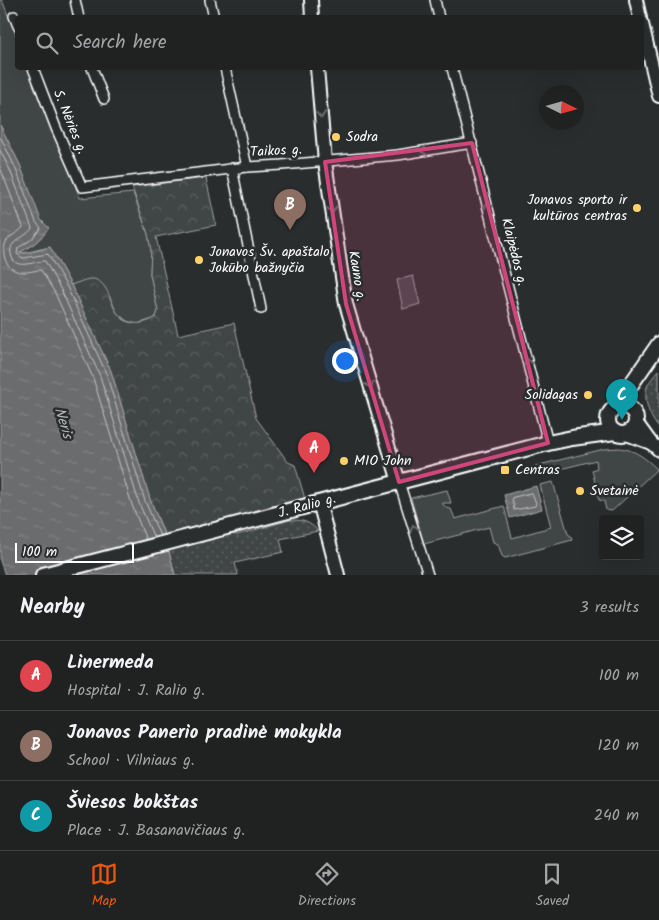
<!DOCTYPE html>
<meta charset="utf-8">
<style>
body{margin:0;font-family:Kalam,sans-serif;background:#282a2a;color:#f1f3f6}
.controls{position:absolute;right:15px;bottom:15px;display:grid;overflow:hidden;border-radius:5px;box-shadow:0 5px 20px #0002}
.controls button{width:45px;height:45px;display:grid;place-items:center;padding:0;border:0;border-bottom:1px solid #3d3f40;background:#202222;color:#f1f3f6;font:25px sans-serif}
.compass{position:absolute;left:539px;top:85px;width:45px;height:45px;border-radius:50%;background:#202222;box-shadow:0 5px 20px #0002;rotate:95deg}
.scale{position:absolute;left:15px;bottom:12px;width:119px;box-sizing:border-box;padding-left:5px;border:2px solid #fff;border-top:0;font-size:14px;line-height:18px;white-space:nowrap;color:#fff;-webkit-text-stroke:4px #2a2d2e;paint-order:stroke}
.you{position:absolute;left:344px;top:360px;width:18px;height:18px;margin:-12px;border:4px solid #fff;border-radius:50%;background:#1a73e8;box-shadow:0 0 0 8px #1a73e833}
.badge{display:grid;place-items:center;width:32px;height:32px;border-radius:50%;background:#ea580c;color:#fff;font-size:16px;font-weight:700}
.pin{position:absolute;translate:-50% -41px;filter:drop-shadow(0 1px 2px #0008)}
.pin::after{content:'';position:absolute;top:26px;width:18px;height:15px;background:inherit;clip-path:polygon(0 0,100% 0,50% 100%)}
.list{margin:0;padding:0;list-style:none}
h2{display:flex;justify-content:space-between;align-items:center;height:65px;margin:0;padding:0 20px;font-size:21px}
h2 small{font-size:16px;font-weight:400;color:#a2a4a5}
.list li{display:grid;grid-template-columns:32px 1fr auto;gap:15px;align-items:center;box-sizing:border-box;height:70px;padding:0 20px;border-top:1px solid #3d3f40}
.list b{display:block;font-size:19px;white-space:nowrap}
.list p{margin:0;font-size:16px;white-space:nowrap;color:#a2a4a5}
.list em{font-size:16px;font-style:normal;color:#a2a4a5}
.icon{flex:none;width:28px;height:28px;fill:none;stroke:currentColor;stroke-width:2;stroke-linecap:round;stroke-linejoin:round}
.map{position:relative;flex:none;width:659px;height:575px;overflow:hidden}
.search{position:absolute;background:#202222;box-shadow:0 5px 20px #0002;left:15px;right:15px;top:15px;height:55px;display:flex;align-items:center;gap:12px;box-sizing:border-box;padding:0 18px;border-radius:5px;color:#a2a4a5;font-size:19px}
.sheet{height:275px;background:#202222}
nav{display:flex;justify-content:space-around;align-items:center;box-sizing:border-box;height:70px;border-top:1px solid #3d3f40;background:#202222;font-size:14px;color:#a2a4a5}
nav a{display:grid;justify-items:center;gap:2px}
nav .on{color:#ea580c}
.map>svg:first-child{display:block}
.grass{fill:#414445;stroke:#a0a2a2}
.forest{fill:url(#forest-crowns);stroke:#a0a2a2}
.park{fill:url(#park-dots);stroke:#a0a2a2}
.water{fill:url(#water-ripples);stroke:#a6a7a7}
.lines{fill:none;stroke-linecap:round;stroke-linejoin:round}
.shore{stroke:#c3c4c5;stroke-width:1}
.street-casing{stroke:#fff;stroke-width:12}
.secondary-casing{stroke:#fff;stroke-width:16}
.primary-casing{stroke:#fff;stroke-width:18}
.street{stroke:#2a2d2e;stroke-width:9}
.secondary{stroke:#2a2d2e;stroke-width:12}
.primary{stroke:#2a2d2e;stroke-width:14}
.oneway{stroke:#6a6c6d}
.marked{fill:#ce467c;fill-opacity:0.2;stroke:#ce467c;stroke-width:4;stroke-linejoin:round}
.poi-dot{fill:#ffd166;stroke:#2a2d2e;stroke-width:2}
.labels{text-anchor:middle;dominant-baseline:central;stroke-width:5;stroke-linejoin:round;paint-order:stroke}
.street-label{font-size:14px;fill:#fff;stroke:#2a2d2e}
.poi-label{font-size:14px;fill:#fff;stroke:#2a2d2e;text-anchor:start}
.water-label{font-size:15px;font-style:italic;fill:#b4b6b6;stroke:#2a2d2e}
</style>
<div class="map">
<svg width="659" height="575" viewBox="0 0 659 575">
<defs>
<pattern id="forest-crowns" width="20" height="18" patternUnits="userSpaceOnUse" patternTransform="scale(1.25)"><rect width="20" height="18" fill="#414445"/><path d="M2 6a3 3 0 1 1 6 0M12 15a3 3 0 1 1 6 0" fill="none" stroke="#5e6061"/></pattern>
<pattern id="park-dots" width="8" height="8" patternUnits="userSpaceOnUse" patternTransform="scale(1.25)"><rect width="8" height="8" fill="#414445"/><path d="M2 2h.1M6 6h.1" fill="none" stroke="#5e6061" stroke-width="1.8" stroke-linecap="round"/></pattern>
<pattern id="water-ripples" width="26" height="14" patternUnits="userSpaceOnUse" patternTransform="scale(1.25)"><rect width="26" height="14" fill="#6a6c6d"/><path d="M2 4q2-2 4 0t4 0M15 11q2-2 4 0t4 0" fill="none" stroke="#808283"/></pattern>
</defs>
<rect width="100%" height="100%" fill="#2a2d2e"/>
<filter id="ink" filterUnits="userSpaceOnUse"><feTurbulence type="fractalNoise" baseFrequency=".02" numOctaves="2"/><feDisplacementMap in="SourceGraphic" scale="10" xChannelSelector="R" yChannelSelector="G"/><feConvolveMatrix kernelMatrix="1 2 1 2 8 2 1 2 1" color-interpolation-filters="sRGB"/></filter>
<g filter="url(#ink)">
<!-- grass -->
<g class="grass">
<path d="M0,0h2l15,38 1,30h11l51,130 53,-5 15,41 3,16 -1,24 8,37 -2,6 -3,2 -16,5 -10,-3 -10,-8 -7,-16 -19,-18 -20,6 -21,-38 -32,7 17,-11 10,-9 -25,-69 -20,-40z"/>
<path d="M413,276l7,28 -17,5 -6,-29z"/>
<path d="M619,448c17,2 26,10 38,21l-45,42 -6,-1 -2,-9 -5,-1 -7,-30 5,-2 -1,-8 -59,15 -2,-9 69,-17z"/>
<path d="M553,482l15,52 3,2 1,4 -67,18 -3,-2 -4,-12 -5,-2 -4,-15 -65,17 -13,-46 36,-8 4,13h-9l4,5 5,1 4,10 49,-13 8,32 39,-11 -11,-42z"/>
</g>
<!-- forest -->
<path class="forest" d="M206,178l10,47 -60,12 22,98 56,-12 22,95 32,44 7,3 10,34 -140,37 -15,-37 -39,-128 -40,-86c7,-2 16,-7 23,-6 16,5 15,24 24,35 10,13 26,11 38,3l2,-6 -8,-37 1,-24 -3,-16 -16,-47z"/>
<!-- park -->
<g class="park">
<path d="M659,370v58c-9,-10 -16,-28 -12,-41 2,-6 8,-12 12,-17z"/>
<path d="M290,520c12,0 19,1 28,11l-38,8 3,13 -48,11 3,12h-63l-7,-27 54,-15 15,2z"/>
</g>
<!-- water -->
<g class="water">
<path d="M0,125l20,40 21,55 8,8 -14,15 -16,10h10l21,-6 21,38 40,86 39,128 15,37 10,39h-170l-5,-14z"/>
<path d="M536,486l6,23 -32,9 -6,-23z"/>
</g>
<g class="lines">
<!-- shore -->
<g class="shore">
<path d="M0,136l15,31 21,55 5,6 -9,11 -14,9 -1,6 6,4 25,-4 19,33 39,86 39,128 15,35"/>
<path d="M0,150l10,20 22,58c-4,7 -12,9 -18,15 -3,3 -4,7 -3,11 3,18 23,7 34,7l16,29 39,86 39,127 15,35"/>
<path d="M0,167l23,60c-4,6 -13,8 -17,15 -6,13 1,29 15,30 7,1 14,-2 20,-2l14,23 38,85 39,127 14,35"/>
<path d="M532,493l4,10 -1,3 -21,4 -2,-12z"/>
</g>
<!-- street casing -->
<g class="street-casing">
<g id="street">
<path d="M75,0l4,18"/>
<path d="M210,0l4,18"/>
<path d="M435,0l4,18"/>
<path d="M14,16l4,10"/>
<path d="M33,68l23,60 26,59 165,-20 35,-2 116,-10 74,-12"/>
<path d="M92,68l12,31"/>
<path d="M225,68l22,99"/>
<path d="M452,68l96,375"/>
<path d="M232,168l29,141"/>
<path d="M399,482l29,93"/>
</g>
</g>
<!-- secondary casing -->
<g class="secondary-casing">
<g id="secondary">
<path d="M311,0l1,18"/>
<path d="M636,0l4,18"/>
<path d="M642,24l17,72"/>
<path d="M317,68l8,94 21,142 53,178"/>
<path d="M635,421l16,22 8,7"/>
<path d="M624,433l27,10"/>
<path d="M319,502l19,73"/>
</g>
</g>
<!-- primary casing -->
<g class="primary-casing">
<g id="primary">
<circle cx="622" cy="420" r="14"/>
<path d="M614,409l45,-65"/>
<path d="M43,575l505,-132 24,-5 43,-6"/>
</g>
</g>
<!-- street -->
<use href="#street" class="street"/>
<!-- secondary -->
<use href="#secondary" class="secondary"/>
<!-- primary -->
<use href="#primary" class="primary"/>
</g>
<!-- one-way arrows -->
<defs><path id="oneway-chevron" d="M-2-3.5L2.5 0L-2 3.5" fill="none" stroke-width="1.6" stroke-linecap="round" stroke-linejoin="round" transform="scale(1.25)"/></defs>
<g class="oneway">
<use href="#oneway-chevron" transform="translate(321 115) rotate(85)"/>
<use href="#oneway-chevron" transform="translate(424 151) rotate(171)"/>
<use href="#oneway-chevron" transform="translate(488 205) rotate(-104)"/>
<use href="#oneway-chevron" transform="translate(332 210) rotate(82)"/>
<use href="#oneway-chevron" transform="translate(528 362) rotate(-104)"/>
<use href="#oneway-chevron" transform="translate(370 385) rotate(73)"/>
<use href="#oneway-chevron" transform="translate(414 528) rotate(-107)"/>
</g>
</g>
<!-- marked area -->
<path class="marked" d="M472,143l76,300 -149,39 -53,-178 -21,-142z"/>
<!-- markers -->
<g class="poi-dot">
<circle cx="336" cy="137" r="5"/>
<circle cx="637" cy="208" r="5"/>
<circle cx="199" cy="260" r="5"/>
<circle cx="588" cy="395" r="5"/>
<circle cx="344" cy="461" r="5"/>
<rect x="500" y="465" width="10" height="10" rx="2.5"/>
<circle cx="580" cy="491" r="5"/>
</g>
<g class="labels">
<!-- street labels -->
<g class="street-label">
<text transform="translate(70 122) rotate(68)">S. Nėries g.</text>
<text transform="translate(276 151) rotate(-3)">Taikos g.</text>
<text transform="translate(514 252) rotate(76)">Klaipėdos g.</text>
<text transform="translate(357 276) rotate(81)">Kauno g.</text>
<text transform="translate(307 506) rotate(-15)">J. Ralio g.</text>
</g>
<!-- poi labels -->
<g class="poi-label">
<text x="346" y="137">Sodra</text>
<text x="627" y="200" text-anchor="end">Jonavos sporto ir<tspan x="627" dy="16">kultūros centras</tspan></text>
<text x="209" y="252">Jonavos Šv. apaštalo<tspan x="209" dy="16">Jokūbo bažnyčia</tspan></text>
<text x="578" y="395" text-anchor="end">Solidagas</text>
<text x="354" y="461">MIO John</text>
<text x="515" y="470">Centras</text>
<text x="590" y="491">Svetainė</text>
</g>
<!-- water labels -->
<g class="water-label">
<text transform="translate(63 423) rotate(73)">Neris</text>
</g>
</g>
</svg>
<div class="controls">
<button><svg class="icon" aria-label="layers" viewBox="0 0 24 24"><path d="M12 4l9 5-9 5-9-5zM3 14l9 5 9-5"/></svg></button>
</div>
<svg class="compass" viewBox="-18 -18 36 36"><path d="M0-13l5 13h-10z" fill="#e53935"/><path d="M0 13l5-13h-10z" fill="#a2a4a5"/></svg>
<div class="scale">100 m</div>
<div class="you"></div>
<div class="pin badge" style="left:314px;top:473px;background:#e0444e">A</div>
<div class="pin badge" style="left:290px;top:230px;background:#8d6e63">B</div>
<div class="pin badge" style="left:622px;top:420px;background:#0f9aa8">C</div>
<div class="search"><svg class="icon" aria-label="search" viewBox="0 0 24 24"><circle cx="10" cy="10" r="6"/><path d="M15 15l6 6"/></svg>Search here</div>
</div>
<section class="sheet">
<h2>Nearby<small>3 results</small></h2>
<ul class="list">
<li><span class="badge" style="background:#e0444e">A</span><div><b>Linermeda</b><p>Hospital · J. Ralio g.</p></div><em>100 m</em></li>
<li><span class="badge" style="background:#8d6e63">B</span><div><b>Jonavos Panerio pradinė mokykla</b><p>School · Vilniaus g.</p></div><em>120 m</em></li>
<li><span class="badge" style="background:#0f9aa8">C</span><div><b>Šviesos bokštas</b><p>Place · J. Basanavičiaus g.</p></div><em>240 m</em></li>
</ul>
</section>
<nav>
<a class="on"><svg class="icon" aria-label="map" viewBox="0 0 24 24"><path d="M3 6l6-2 6 2 6-2v14l-6 2-6-2-6 2zM9 4v14M15 6v14"/></svg>Map</a>
<a><svg class="icon" aria-label="directions" viewBox="0 0 24 24"><path d="M12 3l9 9-9 9-9-9zM9 14v-3h6M13 9l2 2-2 2"/></svg>Directions</a>
<a><svg class="icon" aria-label="saved" viewBox="0 0 24 24"><path d="M7 4h10v16l-5-4-5 4z"/></svg>Saved</a>
</nav>
